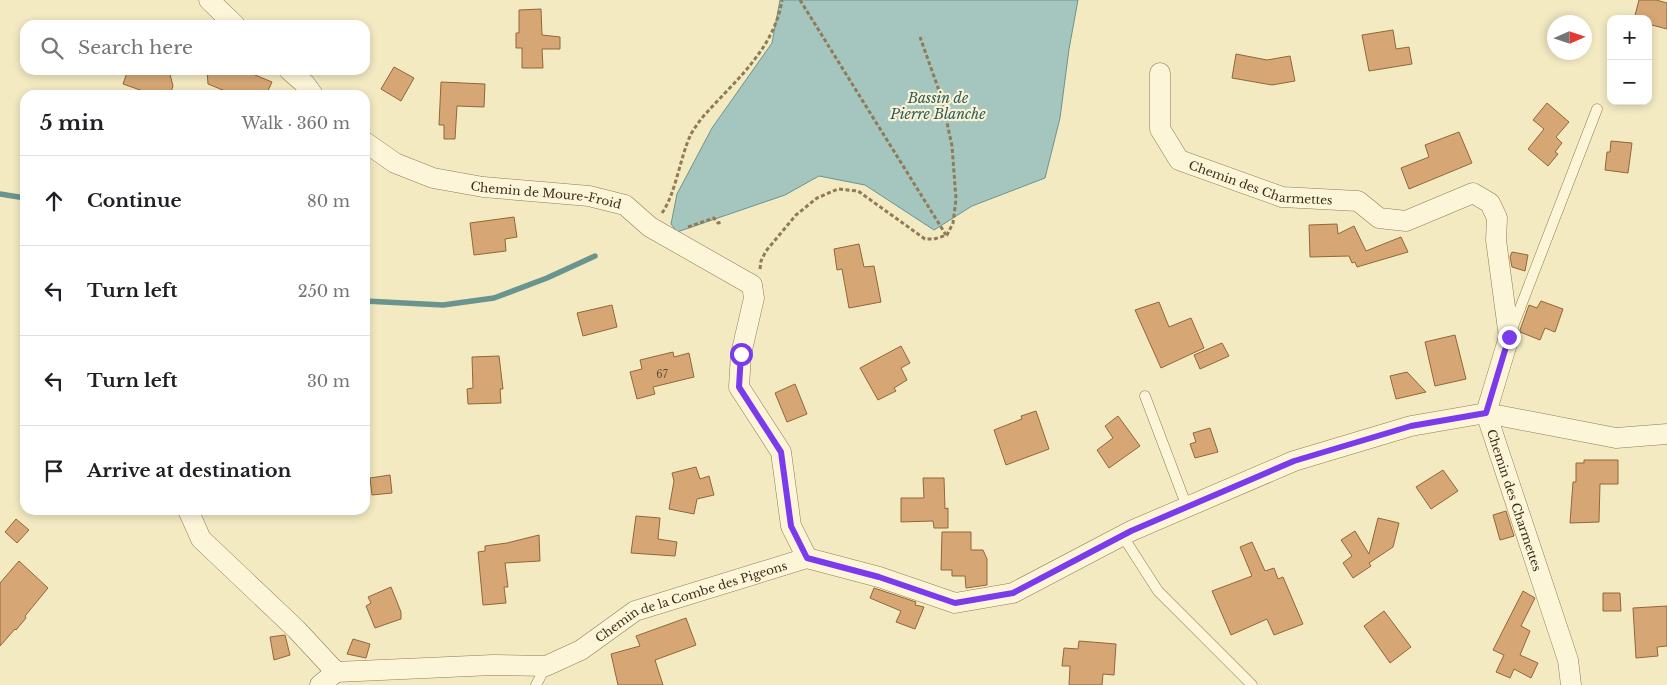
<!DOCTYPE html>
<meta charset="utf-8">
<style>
body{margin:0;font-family:"Libre Baskerville",serif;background:#f6f6f6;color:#202124}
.controls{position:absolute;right:15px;top:15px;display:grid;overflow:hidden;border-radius:10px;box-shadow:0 2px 8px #0003}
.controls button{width:45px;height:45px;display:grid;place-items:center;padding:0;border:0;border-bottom:1px solid #e0e0e0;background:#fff;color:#202124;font:25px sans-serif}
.compass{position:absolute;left:1547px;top:15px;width:45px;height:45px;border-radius:50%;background:#fff;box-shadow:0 2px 8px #0003;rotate:87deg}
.stop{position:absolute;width:15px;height:15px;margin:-11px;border:4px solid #7c3aed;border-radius:50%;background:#fff}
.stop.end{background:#7c3aed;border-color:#fff;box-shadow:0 1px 5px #0008}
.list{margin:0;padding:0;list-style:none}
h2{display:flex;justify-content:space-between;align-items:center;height:65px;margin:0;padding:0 20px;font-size:21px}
h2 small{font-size:16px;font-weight:400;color:#757577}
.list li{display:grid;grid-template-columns:32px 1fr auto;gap:15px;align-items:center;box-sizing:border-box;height:90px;padding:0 20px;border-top:1px solid #e0e0e0}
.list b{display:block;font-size:19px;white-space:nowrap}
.list em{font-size:16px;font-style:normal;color:#757577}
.icon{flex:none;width:28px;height:28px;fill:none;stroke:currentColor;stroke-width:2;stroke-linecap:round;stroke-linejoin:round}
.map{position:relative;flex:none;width:1667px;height:685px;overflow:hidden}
.search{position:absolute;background:#fff;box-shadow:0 2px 8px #0003;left:20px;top:20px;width:350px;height:55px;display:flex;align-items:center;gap:12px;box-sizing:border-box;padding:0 18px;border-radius:15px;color:#757577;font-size:19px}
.panel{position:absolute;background:#fff;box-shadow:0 2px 8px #0003;left:20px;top:90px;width:350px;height:425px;border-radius:15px}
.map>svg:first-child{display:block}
.water{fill:#a5c5bf;stroke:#6a958f}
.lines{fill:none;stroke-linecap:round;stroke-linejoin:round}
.stream{stroke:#6a958f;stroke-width:5.5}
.building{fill:#d6a774;stroke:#926639}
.service-casing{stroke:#907b57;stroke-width:11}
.minor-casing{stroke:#907b57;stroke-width:21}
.path{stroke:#907b57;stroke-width:3;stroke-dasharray:4 2.5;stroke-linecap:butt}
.service{stroke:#fdf5d7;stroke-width:10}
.minor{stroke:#fdf5d7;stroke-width:20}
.route{stroke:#7c3aed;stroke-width:6}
.labels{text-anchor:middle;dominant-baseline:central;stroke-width:4.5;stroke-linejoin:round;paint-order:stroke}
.number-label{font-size:10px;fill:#644e33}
.street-label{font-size:12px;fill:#3e301d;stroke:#faf2d3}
.water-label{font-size:14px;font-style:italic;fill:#2a5d5f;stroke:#faf2d3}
</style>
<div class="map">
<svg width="1667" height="685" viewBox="0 0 1667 685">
<rect width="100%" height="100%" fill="#f3eac2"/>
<!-- water -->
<path class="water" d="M780,0h298l-9,49 -9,69 -15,60 -73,28 -38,24 -69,-45 -46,-9 -34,19 -108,37 -6,-8 6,-30 35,-66 60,-85z"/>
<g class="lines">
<!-- stream -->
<g class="stream">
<path d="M0,194l25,4"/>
<path d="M365,301l78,4 51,-7 53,-20 48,-22"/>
</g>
</g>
<!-- building -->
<g class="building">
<path d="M1639,0h17l11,3v26l-19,-5v-5h-14z"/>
<path d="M541,9l1,26 18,2v12h-18l1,19h-21v-20h-6v-15h3v-23z"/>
<path d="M1393,30l3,19 13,-2 3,17 -43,7 -7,-36z"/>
<path d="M1236,54l31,6 23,-4 5,25 -23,4 -40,-7z"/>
<path d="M394,67l20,11 -13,23 -20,-12z"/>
<path d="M128,70h41l4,16 -3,9h-28l1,-4 -20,-7z"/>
<path d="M207,70h36l29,12 -6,13h-31l-27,-11z"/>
<path d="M441,82l44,2 -1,23 -27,-1 -2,33h-11v-14h-5z"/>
<path d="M1547,103l22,19 -13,15 6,6 -7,9 3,2 -10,12 -20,-17 16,-20 -11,-9z"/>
<path d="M1459,132l13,31 -63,26 -8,-21 28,-11 -4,-12z"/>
<path d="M1611,141l21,2 -4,30 -23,-3 2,-18h3z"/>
<path d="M514,217l3,20 -12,2 1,12 -32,4 -4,-32z"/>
<path d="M1337,224l1,10 16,-8 12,25 35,-14 7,15 -51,15 -2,-5 -3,1 -3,-7 -39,1 -1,-32z"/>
<path d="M859,244l5,23 10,-1 7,36 -32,6 -7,-39 -5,1 -3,-21z"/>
<path d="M1512,252l16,3 -3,16 -13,-4 -2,-10z"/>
<path d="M1541,301l22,8 -8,23 -10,-4 -5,12 -20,-8v-2l9,-25 8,3z"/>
<path d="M1159,302l10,25 22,-9 13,30 -43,20 -26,-58z"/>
<path d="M612,305l5,22 -34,9 -6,-23z"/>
<path d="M1455,335l11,44 -31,7 -10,-44z"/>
<path d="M1222,343l7,13 -29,13 -6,-14z"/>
<path d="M901,346l9,17 -9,5 6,12 -13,8 2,3 -18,9 -18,-32z"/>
<path d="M673,352l1,5 15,-4 5,24 -41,10 2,7 -18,5 -7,-27 12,-3 -2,-9z"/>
<path d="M499,356l4,33h-3l1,14 -33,1 -1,-15 6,-1 -1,-31z"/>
<path d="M1407,372l19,20 -30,7 -6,-23z"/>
<path d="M795,384l12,30 -20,8 -12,-29z"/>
<path d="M1036,411l13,38 -43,16 -12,-35 28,-11 -1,-3z"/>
<path d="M1118,416l22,30 -31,22 -12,-18 16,-12 -8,-12z"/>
<path d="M1210,428l8,24 -23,6 -5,-14 6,-2 -3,-9z"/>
<path d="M1584,460h34v24h-18l-1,38 -29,1 3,-41h3v-19h8z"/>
<path d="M696,467l4,12 9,-3 5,19 -17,4 -3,15 -25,-5 5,-28 -2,-8z"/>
<path d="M1443,470l15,21 -27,18 -15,-22z"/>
<path d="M390,475l2,18 -20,2 -2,-17z"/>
<path d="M923,478h21l1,31 3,-1v20h-14l-1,-7 -32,1v-24h23z"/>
<path d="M1506,511l8,25 -14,4 -7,-25z"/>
<path d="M636,516l24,2 -2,21 19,3 -2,14 -44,-3z"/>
<path d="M1378,518l21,5 -6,24 -24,16 2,3 -18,12 -10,-15 9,-7 -11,-16 14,-9 14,23z"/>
<path d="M16,519l13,11 -12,13 -12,-11z"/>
<path d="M942,532h29v18h12l4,9v26l-21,3 -1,-12h-13v-6h-11z"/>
<path d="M539,535l1,26 -35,2 3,24h-4l2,16 -23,2 -5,-53 7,-1v-5l22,-3z"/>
<path d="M1252,542l13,29 9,-3 4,11 5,-2 20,47 -29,11 -7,-16 -36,16 -19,-44 40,-15 -12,-29z"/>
<path d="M19,561l29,27 -23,28 1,2 -10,12 -1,-1 -15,17v-63z"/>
<path d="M391,587l10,25v7l-26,9 -9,-22 5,-3 -3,-6z"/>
<path d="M874,588l42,14 -1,3 9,2 -9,22 -19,-7 5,-11 -31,-13z"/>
<path d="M1523,591l12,7 -14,28 9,5 -10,24 18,8 -7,15 -17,-9 -4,9 -14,-6 8,-17 -11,-5z"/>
<path d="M1603,593h17l1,18h-18z"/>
<path d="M1667,606v40l-10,1 1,9 -22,2 -3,-50z"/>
<path d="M1384,611l27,36 -21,16 -26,-37z"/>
<path d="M686,618l10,27 -41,15 8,25h-45l-7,-31 29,-8 -4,-10z"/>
<path d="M285,635l5,20 -16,5 -4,-23z"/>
<path d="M353,639l17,5 -4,14 -19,-4z"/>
<path d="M1079,641l37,3 -2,31 -11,-1 -1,11h-33l1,-19h-8l2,-18 14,1z"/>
</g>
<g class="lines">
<!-- service casing -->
<g class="service-casing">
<g id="service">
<path d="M1512,329l85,-220"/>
<path d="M1145,396l42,111"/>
<path d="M1122,535l36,56 94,94"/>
<path d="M536,685l10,-19"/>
</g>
</g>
<!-- minor casing -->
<g class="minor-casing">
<g id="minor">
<path d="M209,0l26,25"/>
<path d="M289,70l16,14 8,11"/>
<path id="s1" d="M1160,73v56l19,31 103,37 76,4 21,17 27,3 67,-28 17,10 7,15 -1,22 13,97 -23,76 82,247 3,25"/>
<path id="s2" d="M365,142l30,21 38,15 50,9 106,9 36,9 25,22 102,58 2,13 -13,56 -2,33 42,65 10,74 16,32"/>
<path id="s3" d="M188,510l13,29 95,90 40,43 157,-7 53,1 35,-16 54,-39 172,-53 72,19 76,26 58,-10 118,-62 163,-70 117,-35 75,-13 130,25 51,-4"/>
<path d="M320,685l16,-13"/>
</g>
</g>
<!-- path -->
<g class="path">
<path d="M800,0l146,235"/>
<path d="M662,213c14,-20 18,-56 29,-79 9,-16 22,-28 34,-41 26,-27 51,-55 57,-93"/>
<path d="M688,227l26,-9 4,5 4,-1"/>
<path d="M760,269l1,-8 5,-10 30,-36 21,-17 21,-9 20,2 67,48h9l13,-4 6,-12 3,-24 -4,-53 -10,-47 -22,-62"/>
</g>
<!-- service -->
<use href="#service" class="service"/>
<!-- minor -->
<use href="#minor" class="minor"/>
</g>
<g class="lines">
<!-- route -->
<path class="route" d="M741,354l-2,33 42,65 10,74 16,32 72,19 76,26 58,-10 118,-62 163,-70 117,-35 75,-13 23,-76"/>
</g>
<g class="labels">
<!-- number labels -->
<g class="number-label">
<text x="662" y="374">67</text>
</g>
<!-- street labels -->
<g class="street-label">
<text stroke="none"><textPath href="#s1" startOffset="178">Chemin des Charmettes</textPath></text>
<text stroke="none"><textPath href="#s2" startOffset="192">Chemin de Moure-Froid</textPath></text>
<text stroke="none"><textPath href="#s1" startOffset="732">Chemin des Charmettes</textPath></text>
<text stroke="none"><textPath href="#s3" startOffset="592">Chemin de la Combe des Pigeons</textPath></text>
</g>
<!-- water labels -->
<g class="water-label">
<text x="938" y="98">Bassin de<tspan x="938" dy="16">Pierre Blanche</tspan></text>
</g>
</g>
</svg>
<div class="controls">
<button>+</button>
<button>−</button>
</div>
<svg class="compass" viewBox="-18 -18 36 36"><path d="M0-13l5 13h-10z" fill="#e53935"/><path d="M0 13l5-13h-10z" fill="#757577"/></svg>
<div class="stop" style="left:741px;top:354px"></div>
<div class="stop end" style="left:1509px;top:337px"></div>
<div class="search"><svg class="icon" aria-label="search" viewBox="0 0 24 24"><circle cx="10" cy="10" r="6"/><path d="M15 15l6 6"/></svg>Search here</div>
<section class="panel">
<h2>5 min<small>Walk · 360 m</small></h2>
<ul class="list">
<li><svg class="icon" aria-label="ahead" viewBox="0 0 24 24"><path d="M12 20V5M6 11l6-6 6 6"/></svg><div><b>Continue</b></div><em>80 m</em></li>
<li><svg class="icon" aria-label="left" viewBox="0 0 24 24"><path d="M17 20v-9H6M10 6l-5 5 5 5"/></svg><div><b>Turn left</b></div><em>250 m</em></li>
<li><svg class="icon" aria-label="left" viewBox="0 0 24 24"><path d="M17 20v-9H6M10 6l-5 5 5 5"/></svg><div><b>Turn left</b></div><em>30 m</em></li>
<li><svg class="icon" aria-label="arrive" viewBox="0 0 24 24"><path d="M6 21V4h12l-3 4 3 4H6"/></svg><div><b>Arrive at destination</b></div></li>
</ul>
</section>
</div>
